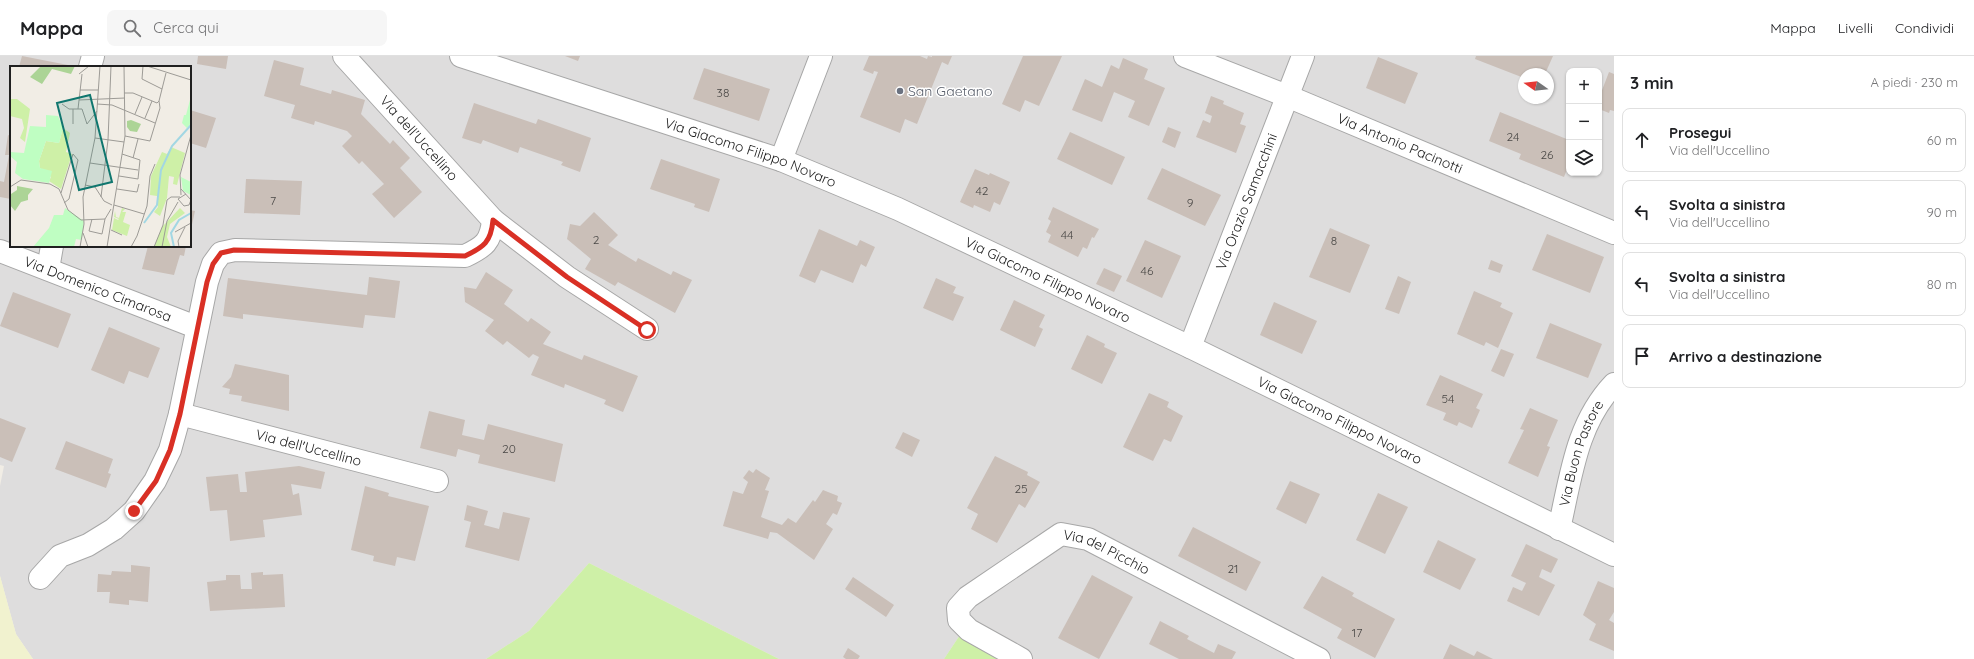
<!DOCTYPE html>
<html lang="it">
<meta charset="utf-8">
<style>
body{margin:0;font-family:Quicksand,sans-serif;background:#f6f6f6;color:#202124}
.controls{position:absolute;right:12px;top:12px;display:grid;overflow:hidden;border-radius:8px;box-shadow:0 1px 3px #0004}
.controls button{width:36px;height:36px;display:grid;place-items:center;padding:0;border:0;border-bottom:1px solid #e0e0e0;background:#fff;color:#202124;font:20px sans-serif}
.compass{position:absolute;left:1518px;top:12px;width:36px;height:36px;border-radius:50%;background:#fff;box-shadow:0 1px 3px #0004;rotate:284deg}
.stop{position:absolute;width:12px;height:12px;margin:-9px;border:3px solid #d93025;border-radius:50%;background:#fff}
.stop.end{background:#d93025;border-color:#fff;box-shadow:0 1px 4px #0008}
.list{margin:0;padding:0;list-style:none}
h2{display:flex;justify-content:space-between;align-items:center;height:52px;margin:0;padding:0 16px;font-size:17px}
h2 small{font-size:13px;font-weight:400;color:#757577}
.list li{display:grid;grid-template-columns:26px 1fr auto;gap:12px;align-items:center;box-sizing:border-box;height:64px;margin:0 8px 8px;padding:0 8px;border:1px solid #e0e0e0;border-radius:8px}
.list b{display:block;font-size:15px;white-space:nowrap}
.list p{margin:0;font-size:13px;white-space:nowrap;color:#757577}
.list em{font-size:13px;font-style:normal;color:#757577}
.icon{flex:none;width:22px;height:22px;fill:none;stroke:currentColor;stroke-width:2;stroke-linecap:round;stroke-linejoin:round}
.map{position:relative;flex:none;width:1614px;height:603px;overflow:hidden}
header{display:flex;align-items:center;gap:24px;box-sizing:border-box;height:56px;padding:0 20px;background:#fff;border-bottom:1px solid #e0e0e0}
header strong{font-size:19px}
nav{display:flex;gap:22px;margin-inline-start:auto;font-size:14px}
.search{width:280px;height:36px;background:#f6f6f6;display:flex;align-items:center;gap:10px;box-sizing:border-box;padding:0 14px;border-radius:8px;color:#757577;font-size:15px}
main{display:flex}
aside{flex:1;background:#fff}
.map>svg:first-child{display:block}
.residential{fill:#dedddd;fill-rule:evenodd}
.farmland{fill:#f1f2cf}
.grass{fill:#cef0a7}
.building{fill:#cabfb8}
.lines{fill:none;stroke-linecap:round;stroke-linejoin:round}
.street-casing{stroke:#a7a7a7;stroke-width:24}
.street{stroke:#fff;stroke-width:22}
.route{stroke:#d93025;stroke-width:5}
.worship-dot{fill:#6b7280;stroke:#fff;stroke-width:1.5}
.labels{text-anchor:middle;dominant-baseline:central;stroke-width:3;stroke-linejoin:round;paint-order:stroke}
.number-label{font-size:12px;fill:#4a4846}
.worship-label{font-size:14px;fill:#5b616d;stroke:#fff;text-anchor:start}
.street-label{font-size:14px;fill:#202020;stroke:#fff}
.inset-river{fill:none;stroke:#a2d7e3;stroke-width:2}
.inset-road{fill:none;stroke:#9d9b96;stroke-width:1}
.view{fill:#0f766e;fill-opacity:0.15;stroke:#0f766e;stroke-width:2}
.inset-edge{fill:none;stroke:#202020;stroke-width:2}
</style>
<header>
<strong>Mappa</strong>
<div class="search"><svg class="icon" aria-label="search" viewBox="0 0 24 24"><circle cx="10" cy="10" r="6"/><path d="M15 15l6 6"/></svg>Cerca qui</div>
<nav><a>Mappa</a><a>Livelli</a><a>Condividi</a></nav>
</header>
<main>
<div class="map">
<svg width="1614" height="603" viewBox="0 0 1614 603">
<rect width="100%" height="100%" fill="#f1ede5"/>
<!-- residential -->
<path class="residential" d="M0,0h1614v603h-603l-49,-27 -18,27h-165l-190,-96 -60,68 -43,28h-453l-17,-25 -16,-58v-90l4,-20 -4,-1zM11,11h179v179h-179zM1569,15h30v102h-30zM1524,18h24v24h-24z"/>
<!-- farmland -->
<path class="farmland" d="M0,520l16,58 17,25h-33z"/>
<!-- grass -->
<g class="grass">
<path d="M589,507l190,96h-293l43,-28z"/>
<path d="M962,576l49,27h-67z"/>
</g>
<!-- building -->
<g class="building">
<path d="M22,0l51,10v1h-54z"/>
<path d="M198,0h30l-2,13 -29,-5z"/>
<path d="M565,0h15l-2,5z"/>
<path d="M869,0h51l7,3 1,-3 4,1v-1h20l-4,9 -6,-3 -25,62 -12,-5 -5,14 -40,-16 18,-45 -4,-1 -1,3 -10,-4z"/>
<path d="M1023,0h39l-23,50 -14,-6 -5,12 -18,-8z"/>
<path d="M1476,0h77l-8,18h-21v4l-49,-19z"/>
<path d="M1378,1l40,16 -13,31 -39,-16z"/>
<path d="M1123,2l25,11 -4,10 21,9 -16,38 -21,-9 7,-16 -21,-9 -12,30 -30,-12 13,-31 17,8 9,-22 8,4z"/>
<path d="M274,4l30,8 -4,17 31,9 1,-4 33,10 -4,14 29,30 3,-4 17,18 -10,10 22,24 -28,26 -22,-24 12,-10 -22,-23 -3,3 -17,-18 10,-10 -5,-5 -32,-10 -1,4 -23,-7 4,-13 -31,-9z"/>
<path d="M704,12l66,21 -11,32 -66,-22z"/>
<path d="M1609,16l5,2v37l-4,-1 -1,3 -10,-4v-11z"/>
<path d="M1211,40l13,5 -1,3 21,9 -4,11 6,2 -10,27 -40,-16 7,-17 7,3 2,-7 -7,-3z"/>
<path d="M474,47l62,21 2,-5 53,19 -11,34 -19,-7 2,-3 -43,-15 -2,6 -35,-13 -2,4 -19,-6z"/>
<path d="M190,54l26,8 -10,30 -16,-5z"/>
<path d="M1500,56l69,28v24l-5,13 -45,-18 2,-5 -32,-13z"/>
<path d="M1168,71l13,5 -6,16 -13,-6z"/>
<path d="M1070,76l55,25 -13,28 -55,-26z"/>
<path d="M8,79l3,1v63l-11,-2v-16l4,1 5,-27h-4z"/>
<path d="M661,103l59,20 -11,33 -15,-5 1,-3 -45,-15z"/>
<path d="M1162,112l59,27 -16,31 -58,-27z"/>
<path d="M975,113l14,6 1,-2 20,9 -10,23 -6,-3 -4,10 -16,-7 -1,3 -13,-6z"/>
<path d="M246,123l56,2 -2,34 -56,-2z"/>
<path d="M1053,151l46,22 -5,9 -2,-1 -5,12 -4,-2 -5,10 -30,-15 3,-7 -5,-3 5,-11 -3,-2z"/>
<path d="M190,154l5,1 -4,18h-1z"/>
<path d="M594,156l24,23 -10,10 28,17 2,-4 33,17 2,-4 19,9 -17,33 -57,-31 -3,4 -30,-17 6,-10 -24,-20 3,-15 10,2z"/>
<path d="M1330,172l40,17 -20,48 -41,-16z"/>
<path d="M819,173l38,17 3,-6 15,7 -9,20 -5,-3 -8,19 -32,-13 -6,13 -16,-7z"/>
<path d="M1547,178l57,23 -14,36 -58,-23z"/>
<path d="M1145,184l36,16 -19,42 -36,-17z"/>
<path d="M148,190h38l-2,10 -4,-1 -6,20 -32,-6z"/>
<path d="M1491,204l12,5 -3,8 -12,-4z"/>
<path d="M1104,212l18,8 -8,16 -18,-8z"/>
<path d="M486,216l27,18 -9,14 24,18 3,-4 20,14 -8,12 39,16 2,-5 54,21 -15,36 -19,-8 2,-4 -41,-16 -1,4 -33,-13 8,-18 -6,-3 -4,4 -22,-17 -4,4 -18,-14 9,-11 -29,-18 -1,-15 12,2z"/>
<path d="M1398,220l13,6 -12,32 -14,-5z"/>
<path d="M369,221l31,4 -5,37 -30,-3 -2,13 -120,-14v5l-20,-3 5,-38 139,17z"/>
<path d="M936,222l20,9 -3,6 11,4 -11,24 -30,-13z"/>
<path d="M1474,235l28,12 -2,4 13,6 -15,35 -12,-6 -2,4 -27,-12z"/>
<path d="M13,236l58,22 -13,34 -58,-22z"/>
<path d="M1014,244l31,15 -6,12 4,2 -8,18 -35,-17z"/>
<path d="M1274,246l43,19 -15,33 -42,-19z"/>
<path d="M1550,267l52,21 -14,34 -52,-20z"/>
<path d="M109,271l51,21 -12,30 -19,-7 -5,13 -33,-14z"/>
<path d="M1087,279l18,9 -1,3 13,6 -15,31 -31,-15z"/>
<path d="M1501,293l13,5 -10,23 -13,-6z"/>
<path d="M235,308l54,11v36l-48,-10 1,-5 -13,-2 1,-5 -8,-2 9,-10z"/>
<path d="M1440,319l43,19 -7,14 4,2 -8,18 -13,-6 -2,4 -14,-6 3,-7 -20,-8z"/>
<path d="M1149,337l20,9 -2,5 16,9 -12,26 -7,-3 -11,22 -30,-14z"/>
<path d="M1530,352l28,12 -11,26 3,1 -12,30 -30,-14 16,-33 -4,-1z"/>
<path d="M429,355l36,9 -3,15 22,5 4,-16 75,20 -8,38 -77,-19 2,-8 -22,-6 -2,8 -36,-9z"/>
<path d="M0,362l26,10 -14,34 -12,-5z"/>
<path d="M903,376l17,8 -8,17 -17,-9z"/>
<path d="M66,385l47,18 -5,14 3,1 -5,14 -51,-19z"/>
<path d="M995,400l33,16 -1,3 13,7 -15,26 -6,-4 -22,39 -26,-14 7,-15 -11,-6z"/>
<path d="M299,410l26,6 -4,17 -30,-5 2,11 6,-2 3,22 -39,5 2,17 -35,4 -3,-31 -17,1 -4,-34 32,-3 2,18h7l-2,-20z"/>
<path d="M756,413l14,9 -5,12 4,1 -8,26 21,8 6,-7 8,5 17,-23 2,2 8,-12 15,6 -1,5 5,2 -5,12 -4,-2 -7,11 7,5 -19,31 -37,-27 -7,-1 -2,7 -45,-13 10,-35 10,3 5,-12 -5,-4 6,-8 4,3z"/>
<path d="M1290,425l30,13 -14,30 -30,-15z"/>
<path d="M365,430l24,7 -1,3 41,10 -14,55 -18,-4 -2,9 -22,-5 1,-5 -23,-6z"/>
<path d="M1378,437l30,14 -23,47 -29,-14z"/>
<path d="M467,449l21,6 -4,14 15,4 4,-17 27,6 -11,43 -54,-14 6,-25 -7,-2z"/>
<path d="M1193,471l68,35 -15,29 -68,-35z"/>
<path d="M1438,484l38,19 -16,31 -37,-18z"/>
<path d="M1526,488l32,15 -7,14 -9,-4 -3,8 16,8 -16,31 -32,-15 6,-14 9,4 4,-8 -15,-7z"/>
<path d="M131,509l19,2 -2,35 -19,-2v5l-20,-2 1,-11h-13l1,-18 13,1 1,-4 19,1z"/>
<path d="M263,516v3l20,-1 2,33 -75,4 -3,-29 19,-2v-5h14l1,14h11l-1,-16z"/>
<path d="M1092,519l41,22 -34,62 -41,-21z"/>
<path d="M1322,520l32,17 -2,3 43,23 -20,39 -38,-20 5,-9 -39,-21z"/>
<path d="M853,521l41,28 -8,12 -41,-28z"/>
<path d="M1598,525l16,7v24l-5,8 5,3v28l-25,-11 7,-16 -13,-9z"/>
<path d="M1160,565l29,15 -2,3 27,14 4,-9 18,8 -4,7h-53l-30,-15z"/>
<path d="M1450,588l24,12 3,-5 16,8h-50z"/>
<path d="M848,592l12,8 -2,3h-12l-3,-2z"/>
</g>
<g class="lines">
<!-- street casing -->
<g class="street-casing">
<g id="street">
<path id="s1" d="M461,0l320,104 117,49 292,138 424,208"/>
<path id="s2" d="M1185,0l102,40 327,137"/>
<path d="M90,11l3,-11"/>
<path d="M781,104l40,-104"/>
<path d="M493,164l74,57 80,52"/>
<path id="s3" d="M0,195l196,76"/>
<path d="M48,213l4,-23"/>
<path id="s4" d="M1190,291l113,-291"/>
<path id="s5" d="M180,358l257,67"/>
<path id="s6" d="M1559,473c12,-52 17,-105 55,-145"/>
<path d="M40,522l20,-22 28,-11 26,-16 20,-18 21,-30 15,-31 10,-36 27,-132 6,-18 8,-11 14,-3 230,6c19,-9 26,-14 28,-36l-149,-164"/>
<path id="s7" d="M1021,603l-52,-29 -10,-10 -1,-12 10,-11 93,-63 27,5 231,120"/>
</g>
</g>
<!-- street -->
<use href="#street" class="street"/>
</g>
<g class="lines">
<!-- route -->
<path class="route" d="M134,455l22,-30 14,-31 10,-36 27,-132 6,-18 8,-11 13,-3 231,6c19,-9 26,-14 28,-36l74,57 80,53"/>
</g>
<!-- markers -->
<circle class="worship-dot" cx="900" cy="35" r="4"/>
<g class="labels">
<!-- number labels -->
<g class="number-label">
<text x="723" y="36">38</text>
<text x="1513" y="80">24</text>
<text x="1547" y="98">26</text>
<text x="982" y="134">42</text>
<text x="273" y="144">7</text>
<text x="1190" y="146">9</text>
<text x="1067" y="178">44</text>
<text x="596" y="183">2</text>
<text x="1334" y="184">8</text>
<text x="1147" y="214">46</text>
<text x="1448" y="342">54</text>
<text x="509" y="392">20</text>
<text x="1021" y="432">25</text>
<text x="1233" y="512">21</text>
<text x="1357" y="576">17</text>
</g>
<!-- worship labels -->
<g class="worship-label">
<text x="908" y="35">San Gaetano</text>
</g>
<!-- street labels -->
<g class="street-label">
<text transform="translate(419 82) rotate(48)">Via dell'Uccellino</text>
<text stroke="none"><textPath href="#s2" startOffset="232">Via Antonio Pacinotti</textPath></text>
<text stroke="none"><textPath href="#s1" startOffset="305">Via Giacomo Filippo Novaro</textPath></text>
<text stroke="none"><textPath href="#s4" startOffset="156">Via Orazio Samacchini</textPath></text>
<text stroke="none"><textPath href="#s1" startOffset="629">Via Giacomo Filippo Novaro</textPath></text>
<text stroke="none"><textPath href="#s3" startOffset="105">Via Domenico Cimarosa</textPath></text>
<text stroke="none"><textPath href="#s1" startOffset="953">Via Giacomo Filippo Novaro</textPath></text>
<text stroke="none"><textPath href="#s5" startOffset="133">Via dell'Uccellino</textPath></text>
<text stroke="none"><textPath href="#s6" startOffset="79">Via Buon Pastore</textPath></text>
<text stroke="none"><textPath href="#s7" startOffset="262">Via del Picchio</textPath></text>
</g>
</g>
<!-- overview -->
<g transform="translate(10 10)">
<rect width="181" height="181" fill="#f1ede5"/>
<path d="M0,33h7l13,10 -5,33 -5,-4 4,-10 -2,-9 -12,-3zM53,62l7,5 -4,19 6,2 -11,35 -12,-8 2,-4 -11,-9 -1,-7 7,-20 13,2zM161,81l14,6 -8,32 -4,-1 1,-7 -5,-1 -2,22 -7,18 -6,-4 4,-5 -1,-11 -7,-1 1,-19 11,-24 5,2zM112,142l3,1 -3,3h4l-3,10 7,3 -3,11 -15,-6 2,-12 4,2 1,-1 -5,-2 1,-6 1,6 3,1zM170,142l5,5 -15,11 -3,13 4,10h-17l8,-20z" fill="#cef0a7"/>
<path d="M31,0h34l-4,8 -19,-5 -10,15 -12,-7zM121,54l10,4 -4,8 -7,-1 -3,-4v-6zM7,120l16,3 -5,6v5l-7,2 -6,9 -5,-6v-5l1,-6 6,-4z" fill="#acd496"/>
<path d="M181,30v27l-4,5 -5,-5 2,-8h2zM36,49l12,1 5,12 -4,15 -13,-2 -7,20 1,7 12,3 -3,12 -26,-4 -8,-6 2,-11 -7,-6v-4l14,1 6,-27 16,1zM171,111l10,5v13l-8,-4zM55,142l19,13 -2,19 -6,-1 -2,8h-41l16,-19 5,-13h9z" fill="#bffec2"/>
<path class="inset-river" d="M134,157l13,-18 4,-35 11,-24 19,-21M164,181l-3,-14 8,-13 12,-7"/>
<path class="inset-road" d="M133,0l-1,13 20,10M137,0l44,14M69,8l10,-8M70,24h18M114,27h9l24,10 2,-2M69,34l46,-2M52,38l7,5h13l5,15 10,-13M87,38l15,1 43,18M68,43l4,-35M125,48l7,-17M135,52l7,-17M63,58v-15M115,70l25,5 10,-33 -1,-7 7,-28M85,72l29,4M123,92l5,-19M80,97l48,7M109,110l19,3 2,-19 -18,-6M75,119l10,2 9,14 8,4M0,121l11,-7 29,4 9,5 9,21 13,10 24,-1 6,-10M107,123l20,3 2,-8M171,123l10,11 -2,5 -5,1 -6,-7 8,-5M51,127l12,-39 5,6 -9,39 -5,4M171,129l-1,-20 11,-40M91,131l7,-57 3,-74M104,139l30,9M82,153l-3,12 13,3 3,-15M101,164l11,5M165,166l16,-9M73,167l5,14M70,181l4,-23 -1,-27 12,-59 5,-72M97,181l18,-111 -1,-70M121,181l6,-11 10,-30 3,-30 5,-12M144,181l9,-22 4,-25 4,-3h9M152,181l5,-26 11,-19M169,181l-1,-6 7,-14"/>
<path class="view" d="M80,29l22,87 -33,8 -22,-87z"/>
<rect width="181" height="181" class="inset-edge"/>
</g>
</svg>
<div class="controls">
<button>+</button>
<button>−</button>
<button><svg class="icon" aria-label="layers" viewBox="0 0 24 24"><path d="M12 4l9 5-9 5-9-5zM3 14l9 5 9-5"/></svg></button>
</div>
<svg class="compass" viewBox="-18 -18 36 36"><path d="M0-13l5 13h-10z" fill="#e53935"/><path d="M0 13l5-13h-10z" fill="#757577"/></svg>
<div class="stop" style="left:647px;top:274px"></div>
<div class="stop end" style="left:134px;top:455px"></div>
</div>
<aside>
<h2>3 min<small>A piedi · 230 m</small></h2>
<ul class="list">
<li><svg class="icon" aria-label="ahead" viewBox="0 0 24 24"><path d="M12 20V5M6 11l6-6 6 6"/></svg><div><b>Prosegui</b><p>Via dell'Uccellino</p></div><em>60 m</em></li>
<li><svg class="icon" aria-label="left" viewBox="0 0 24 24"><path d="M17 20v-9H6M10 6l-5 5 5 5"/></svg><div><b>Svolta a sinistra</b><p>Via dell'Uccellino</p></div><em>90 m</em></li>
<li><svg class="icon" aria-label="left" viewBox="0 0 24 24"><path d="M17 20v-9H6M10 6l-5 5 5 5"/></svg><div><b>Svolta a sinistra</b><p>Via dell'Uccellino</p></div><em>80 m</em></li>
<li><svg class="icon" aria-label="arrive" viewBox="0 0 24 24"><path d="M6 21V4h12l-3 4 3 4H6"/></svg><div><b>Arrivo a destinazione</b></div></li>
</ul>
</aside>
</main>
